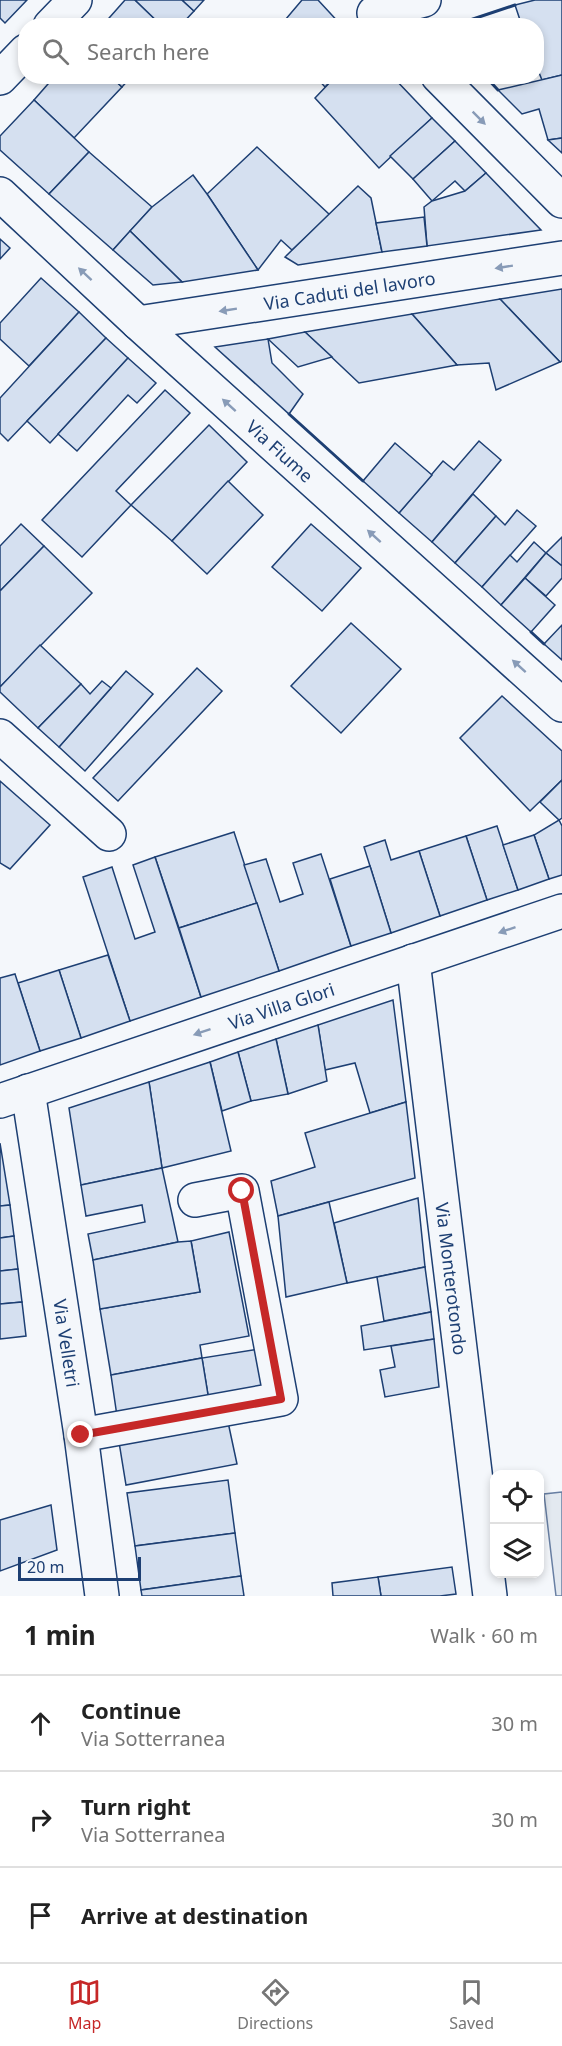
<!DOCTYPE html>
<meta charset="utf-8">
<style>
body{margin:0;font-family:"Noto Sans",sans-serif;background:#f6f6f6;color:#222}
.controls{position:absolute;right:18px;bottom:18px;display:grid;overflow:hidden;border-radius:12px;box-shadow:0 3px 9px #0003}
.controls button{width:54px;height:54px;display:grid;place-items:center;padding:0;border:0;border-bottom:2px solid #e0e0e0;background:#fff;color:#222;font:30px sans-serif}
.scale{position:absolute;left:18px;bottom:15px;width:123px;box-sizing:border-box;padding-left:6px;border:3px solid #1d3f73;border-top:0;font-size:16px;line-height:21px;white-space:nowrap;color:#1d3f73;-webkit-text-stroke:4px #f4f7fb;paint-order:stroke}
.stop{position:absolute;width:18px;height:18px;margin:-14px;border:4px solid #c62828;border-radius:50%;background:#fff}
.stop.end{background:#c62828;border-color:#fff;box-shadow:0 2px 6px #0008}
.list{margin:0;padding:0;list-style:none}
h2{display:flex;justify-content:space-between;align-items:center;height:78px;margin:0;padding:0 24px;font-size:26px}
h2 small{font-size:20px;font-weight:400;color:#767676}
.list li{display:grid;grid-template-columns:39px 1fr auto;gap:18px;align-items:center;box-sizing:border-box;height:96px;padding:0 24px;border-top:2px solid #e0e0e0}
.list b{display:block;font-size:22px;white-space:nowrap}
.list p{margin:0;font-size:20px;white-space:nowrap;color:#767676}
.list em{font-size:20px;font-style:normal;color:#767676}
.icon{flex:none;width:33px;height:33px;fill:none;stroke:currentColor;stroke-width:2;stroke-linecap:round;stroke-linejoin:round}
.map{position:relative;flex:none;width:562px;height:1596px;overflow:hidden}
.search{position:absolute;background:#fff;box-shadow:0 3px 9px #0003;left:18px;right:18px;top:18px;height:66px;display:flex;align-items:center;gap:15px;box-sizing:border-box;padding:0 21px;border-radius:24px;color:#767676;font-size:22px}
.sheet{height:366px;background:#fff}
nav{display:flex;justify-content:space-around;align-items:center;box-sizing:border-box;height:84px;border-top:2px solid #e0e0e0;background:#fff;font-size:16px;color:#767676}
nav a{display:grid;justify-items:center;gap:3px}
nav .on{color:#c62828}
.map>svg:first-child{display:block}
.green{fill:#e3e9f0;stroke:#687fa3;stroke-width:1.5}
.building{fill:#d5e0f0;stroke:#1d3f73;stroke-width:1.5}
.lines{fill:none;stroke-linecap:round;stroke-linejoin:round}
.minor-casing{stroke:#1d3f73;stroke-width:36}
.minor{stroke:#f4f7fb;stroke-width:33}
.wall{stroke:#1d3f73;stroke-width:3}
.oneway{fill:#889bb7}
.route{stroke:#c62828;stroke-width:8}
.labels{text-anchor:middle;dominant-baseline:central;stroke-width:4.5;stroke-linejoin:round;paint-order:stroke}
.street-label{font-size:18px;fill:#1d3f73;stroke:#f4f7fb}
</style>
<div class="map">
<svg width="562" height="1596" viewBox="0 0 562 1596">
<rect width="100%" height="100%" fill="#f4f7fb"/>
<!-- green -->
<path class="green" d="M562,1492v104h-6l-12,-102z"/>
<!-- building -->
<g class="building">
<path d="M0,0h27l-22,23 -5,-5z"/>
<path d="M125,0h10l27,26h-60z"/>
<path d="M135,0h47l12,11 -14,15h-18z"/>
<path d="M182,0h22l-10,11z"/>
<path d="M302,0h16l24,26h-62z"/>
<path d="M535,0h27v75l-20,5 -6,-15v-39h-14l-7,-21z"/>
<path d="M562,75v63l-14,2 -9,-31 -17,5 -24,-24z"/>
<path d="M55,76h55l12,11 -48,51 -40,-38z"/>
<path d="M110,76h22l-10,11z"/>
<path d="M315,76h21l-11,11z"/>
<path d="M336,76h56l40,42 -53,50 -64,-70z"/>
<path d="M34,100l55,52 -40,42 -49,-44v-14z"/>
<path d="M432,118l23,23 -42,38 -23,-23z"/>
<path d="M562,138v15l-14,-13z"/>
<path d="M455,141l31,32 -21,18 -10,-10 -23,20 -19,-22z"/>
<path d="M257,147l73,68 -38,35 -11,-10 -23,30 -51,-76z"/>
<path d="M89,152l63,55 -39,43 -64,-56z"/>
<path d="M486,173l55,57 -114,16 -3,-39 8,-6 33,-10z"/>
<path d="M193,175l14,19 51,76 -76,12 -52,-51 22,-24z"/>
<path d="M358,186l13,12 11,54 -84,13 -13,-8z"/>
<path d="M424,217l3,29 -45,6 -6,-29z"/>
<path d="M130,231l52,51 -29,3 -40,-35z"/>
<path d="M0,239l10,9 -10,11z"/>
<path d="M41,278l38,34 -50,54 -29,-27v-16z"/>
<path d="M562,289v72l-2,1 -60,-63z"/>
<path d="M500,299l60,63 -64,28 -7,-27 -32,2 -45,-51z"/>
<path d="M79,312l27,26 -98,103 -8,-8v-35z"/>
<path d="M412,314l45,51 -98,18 -54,-51z"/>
<path d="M305,332l27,25 -34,10 -30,-28z"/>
<path d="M106,338l22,20 -78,85 -23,-22z"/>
<path d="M268,339l4,24 31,31 -14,20 -74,-67z"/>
<path d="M128,358l28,25 -19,20 -9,-8 -51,56 -19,-17z"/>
<path d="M165,390l25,23 -74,78 15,14 -49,52 -40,-37z"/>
<path d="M209,425l38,37 -75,79 -41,-36z"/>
<path d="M479,441l22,19 -69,82 -33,-29 44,-52 11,9z"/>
<path d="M395,443l37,32 -33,38 -36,-32z"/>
<path d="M228,481l35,34 -56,59 -35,-33z"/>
<path d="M473,494l23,22 -41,47 -23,-21z"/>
<path d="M517,510l19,16 -54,61 -27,-24 41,-47 9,9z"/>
<path d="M21,524l23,22 -44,45v-45z"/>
<path d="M311,524l50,44 -39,43 -50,-44z"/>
<path d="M562,537v29l-16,-13z"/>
<path d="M534,542l12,11 -45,52 -19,-18 28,-32 7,7z"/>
<path d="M44,546l48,47 -92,94v-96z"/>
<path d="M546,553l16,13v12l-16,18 -21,-18z"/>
<path d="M525,578l30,27 -24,27 -30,-27z"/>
<path d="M351,623l50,46 -60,64 -50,-47z"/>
<path d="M562,625v35l-18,-16z"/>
<path d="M40,645l41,39 -43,44 -38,-36v-5z"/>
<path d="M197,668l25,23 -104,110 -25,-23z"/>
<path d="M126,671l27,23 -68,77 -26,-24z"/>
<path d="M102,681l9,7 -52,59 -21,-19 43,-44 9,10z"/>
<path d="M502,696l60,55v29l-32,31 -70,-73z"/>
<path d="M562,780v38l-3,2 -19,-18z"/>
<path d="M0,781l50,44 -40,44 -10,-6z"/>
<path d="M559,820l3,6v49l-13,4 -15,-44z"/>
<path d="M497,826l21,64 -31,10 -21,-64z"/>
<path d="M234,832l23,71 -78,25 -24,-71z"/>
<path d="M534,835l15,44 -31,11 -15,-45z"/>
<path d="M466,836l21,64 -47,16 -21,-65z"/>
<path d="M385,840l6,20 28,-9 21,65 -49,17 -27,-86z"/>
<path d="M321,854l30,92 -72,25 -35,-106 22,-6 14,43 23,-8 -10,-31z"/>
<path d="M155,857l46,140 -71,24 -47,-144 29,-10 23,72 20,-7 -22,-67z"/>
<path d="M370,866l21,67 -40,13 -21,-67z"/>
<path d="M257,903l22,68 -78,26 -22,-69z"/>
<path d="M108,955l22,66 -49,17 -22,-68z"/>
<path d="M59,970l22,68 -41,13 -22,-68z"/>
<path d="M15,974l25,77 -40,14v-87z"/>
<path d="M393,1000l13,102 -36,11 -15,-50 -30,7 -7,-45z"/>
<path d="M318,1025l9,56 -39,13 -12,-55z"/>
<path d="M276,1039l12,55 -37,7 -13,-49z"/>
<path d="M238,1052l13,49 -29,10 -12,-49z"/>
<path d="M210,1062l21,89 -69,17 -13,-86z"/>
<path d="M149,1082l13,86 -81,17 -12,-77z"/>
<path d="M406,1102l9,76 -137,38 -7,-35 44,-14 -10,-34z"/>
<path d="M0,1143l10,62 -10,1z"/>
<path d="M162,1168l16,74 -85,18 -5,-26 57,-12 -3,-17 -56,11 -5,-31z"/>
<path d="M418,1198l7,69 -78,16 -13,-60z"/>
<path d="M329,1202l18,81 -61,14 -8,-81z"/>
<path d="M10,1205l4,31 -14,2v-32z"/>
<path d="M229,1232l20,104 -49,9 2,13 -91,17 -11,-66 100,-17 -9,-51z"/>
<path d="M14,1236l4,33 -18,2v-33z"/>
<path d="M191,1241l9,51 -100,17 -7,-49 85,-18z"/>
<path d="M425,1267l6,45 -47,9 -7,-44z"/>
<path d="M18,1269l4,33 -22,2v-33z"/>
<path d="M22,1302l4,34 -26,3v-35z"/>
<path d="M431,1312l3,27 -70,11 -3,-24z"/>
<path d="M434,1339l5,48 -54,10 -5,-27 15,-3 -4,-21z"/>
<path d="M259,1349l7,43 -57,9 -7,-43z"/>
<path d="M202,1358l7,43 -92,15 -6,-41z"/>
<path d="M228,1422l9,42 -111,21 -7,-43z"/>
<path d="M228,1480l7,53 -100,13 -8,-53z"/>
<path d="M51,1505l6,45 -57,21v-51z"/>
<path d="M235,1533l6,43 -100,14 -6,-44z"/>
<path d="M452,1567l4,27 -16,2h-59l-3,-19z"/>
<path d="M241,1576l3,20h-102l-1,-6z"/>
<path d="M378,1577l3,19h-48l-1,-13z"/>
</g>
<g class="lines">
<!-- minor casing -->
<g class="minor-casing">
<g id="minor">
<path d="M374,13l50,-13"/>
<path d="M50,26l25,-26"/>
<path d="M438,76l124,125"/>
<path d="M0,78l26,-27"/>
<path id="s1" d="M0,194l138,129 424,382"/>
<path id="s2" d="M138,323l424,-65"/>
<path d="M0,736l109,98"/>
<path id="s3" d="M413,961l77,635"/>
<path id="s4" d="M28,1091l53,344 21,161"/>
<path id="s5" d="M0,1101l562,-190"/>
<path d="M81,1435l200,-36 -39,-208 -47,9"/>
</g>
</g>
<!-- minor -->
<use href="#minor" class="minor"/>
<!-- wall -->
<g class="wall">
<path d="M452,26l63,-21"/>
<path d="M485,76l13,14"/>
<path d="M289,414l74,67"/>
<path d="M531,632l13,12"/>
</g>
</g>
<!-- one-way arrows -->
<defs><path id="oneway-solid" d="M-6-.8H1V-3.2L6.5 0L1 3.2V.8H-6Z" transform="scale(1.5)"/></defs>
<g class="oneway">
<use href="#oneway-solid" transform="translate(479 118) rotate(45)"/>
<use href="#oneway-solid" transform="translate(504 267) rotate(171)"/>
<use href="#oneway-solid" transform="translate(85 274) rotate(-137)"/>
<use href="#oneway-solid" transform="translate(228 310) rotate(171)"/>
<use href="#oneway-solid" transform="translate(229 405) rotate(-138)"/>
<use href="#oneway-solid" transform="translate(374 536) rotate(-138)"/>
<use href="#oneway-solid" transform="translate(519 666) rotate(-138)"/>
<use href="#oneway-solid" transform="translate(507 930) rotate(161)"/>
<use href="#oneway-solid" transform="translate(202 1032) rotate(161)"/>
</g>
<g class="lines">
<!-- route -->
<path class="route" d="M81,1435l200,-36 -39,-208"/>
</g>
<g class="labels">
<!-- street labels -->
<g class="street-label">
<text stroke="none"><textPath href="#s2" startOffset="214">Via Caduti del lavoro</textPath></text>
<text stroke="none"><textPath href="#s1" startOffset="380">Via Fiume</textPath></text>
<text stroke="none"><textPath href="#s5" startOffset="297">Via Villa Glori</textPath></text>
<text stroke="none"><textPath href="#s3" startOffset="320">Via Monterotondo</textPath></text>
<text stroke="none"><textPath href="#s4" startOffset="255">Via Velletri</textPath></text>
</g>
</g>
</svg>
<div class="controls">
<button><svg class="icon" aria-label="locate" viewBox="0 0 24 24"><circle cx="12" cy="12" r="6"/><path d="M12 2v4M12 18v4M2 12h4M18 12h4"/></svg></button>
<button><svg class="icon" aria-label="layers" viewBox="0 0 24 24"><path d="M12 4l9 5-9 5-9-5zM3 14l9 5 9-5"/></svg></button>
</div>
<div class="scale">20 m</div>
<div class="stop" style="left:242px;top:1191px"></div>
<div class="stop end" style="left:81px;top:1435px"></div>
<div class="search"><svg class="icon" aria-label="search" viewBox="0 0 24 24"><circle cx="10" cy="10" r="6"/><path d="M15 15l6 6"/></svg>Search here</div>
</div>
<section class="sheet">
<h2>1 min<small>Walk · 60 m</small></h2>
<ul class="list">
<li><svg class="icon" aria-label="ahead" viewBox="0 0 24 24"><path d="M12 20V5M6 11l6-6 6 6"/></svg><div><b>Continue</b><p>Via Sotterranea</p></div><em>30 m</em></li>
<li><svg class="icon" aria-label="right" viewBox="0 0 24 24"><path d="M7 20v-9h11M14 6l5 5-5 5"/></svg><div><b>Turn right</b><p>Via Sotterranea</p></div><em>30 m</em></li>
<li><svg class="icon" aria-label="arrive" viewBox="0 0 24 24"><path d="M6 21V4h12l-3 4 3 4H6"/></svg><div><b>Arrive at destination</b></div></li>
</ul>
</section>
<nav>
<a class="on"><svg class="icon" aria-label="map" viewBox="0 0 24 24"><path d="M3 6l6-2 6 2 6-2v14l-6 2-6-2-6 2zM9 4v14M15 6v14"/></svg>Map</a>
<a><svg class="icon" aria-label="directions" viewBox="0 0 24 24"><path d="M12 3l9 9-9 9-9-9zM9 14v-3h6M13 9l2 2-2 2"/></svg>Directions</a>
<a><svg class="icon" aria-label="saved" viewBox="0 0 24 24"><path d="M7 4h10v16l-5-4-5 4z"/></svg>Saved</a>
</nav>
